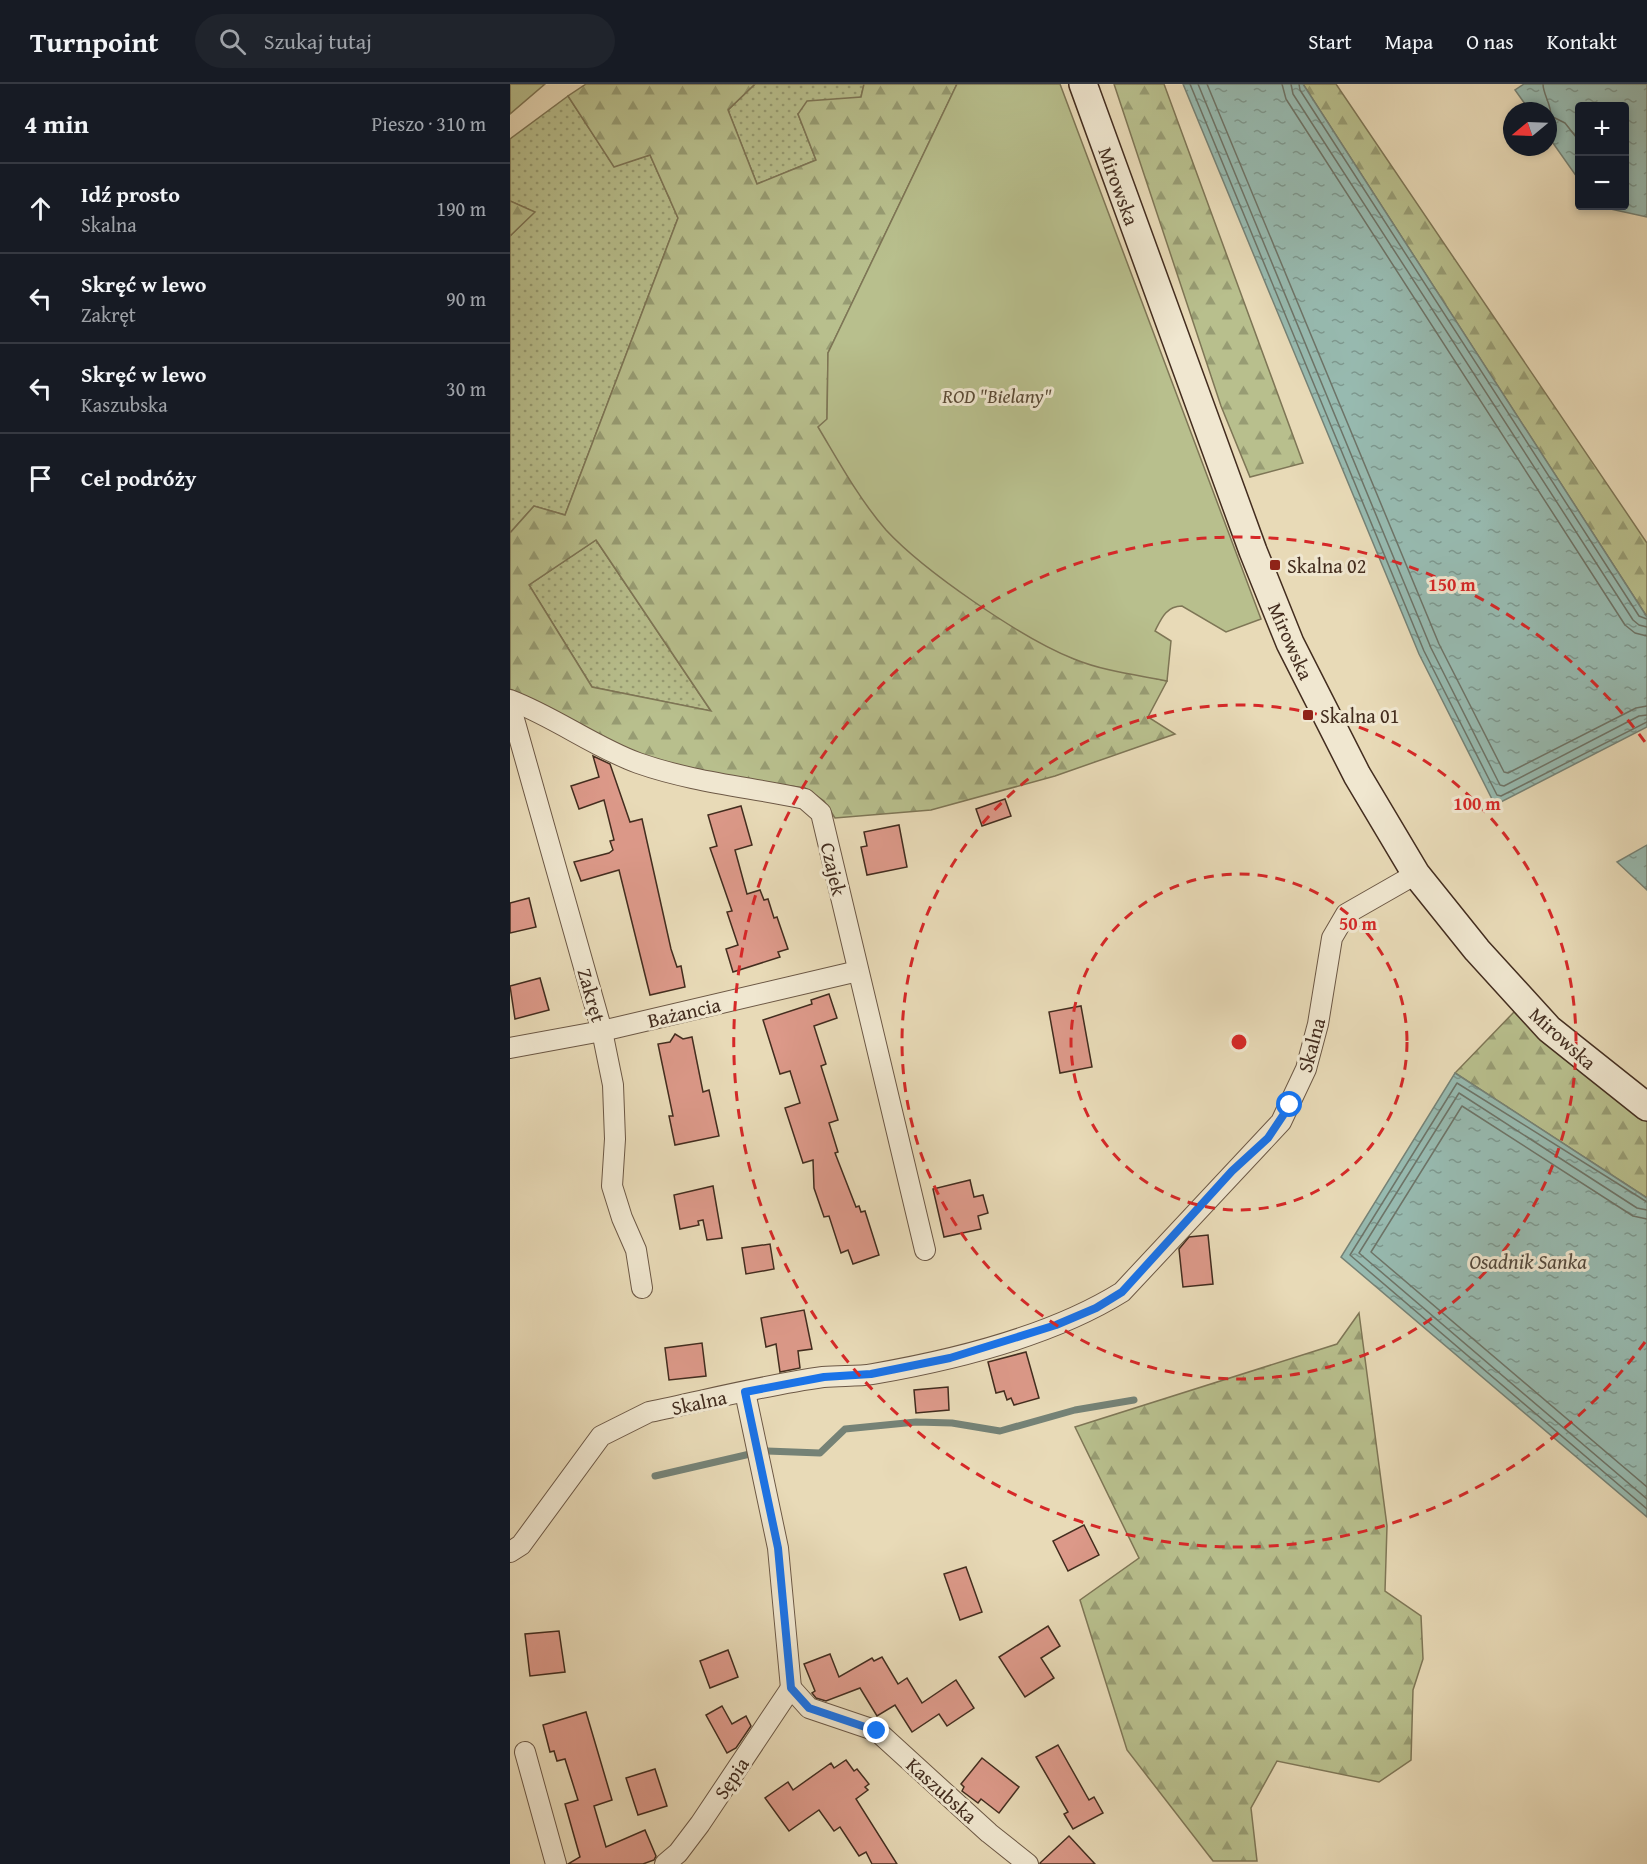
<!DOCTYPE html>
<html lang="pl">
<meta charset="utf-8">
<style>
body{margin:0;font-family:"Gentium Book Plus",serif;background:#20242c;color:#f1f3f6}
.controls{position:absolute;right:18px;top:18px;display:grid;overflow:hidden;border-radius:6px;box-shadow:0 3px 9px #0003}
.controls button{width:54px;height:54px;display:grid;place-items:center;padding:0;border:0;border-bottom:2px solid #363941;background:#171b24;color:#f1f3f6;font:30px sans-serif}
.compass{position:absolute;left:993px;top:18px;width:54px;height:54px;border-radius:50%;background:#171b24;box-shadow:0 3px 9px #0003;rotate:251deg}
.stop{position:absolute;width:18px;height:18px;margin:-14px;border:4px solid #1a73e8;border-radius:50%;background:#fff}
.stop.end{background:#1a73e8;border-color:#fff;box-shadow:0 2px 6px #0008}
.list{margin:0;padding:0;list-style:none}
h2{display:flex;justify-content:space-between;align-items:center;height:78px;margin:0;padding:0 24px;font-size:26px}
h2 small{font-size:20px;font-weight:400;color:#9ea1a6}
.list li{display:grid;grid-template-columns:39px 1fr auto;gap:18px;align-items:center;box-sizing:border-box;height:90px;padding:0 24px;border-top:2px solid #363941}
.list b{display:block;font-size:22px;white-space:nowrap}
.list p{margin:0;font-size:20px;white-space:nowrap;color:#9ea1a6}
.list em{font-size:20px;font-style:normal;color:#9ea1a6}
.icon{flex:none;width:33px;height:33px;fill:none;stroke:currentColor;stroke-width:2;stroke-linecap:round;stroke-linejoin:round}
.map{position:relative;flex:none;width:1137px;height:1780px;overflow:hidden}
header{display:flex;align-items:center;gap:36px;box-sizing:border-box;height:84px;padding:0 30px;background:#171b24;border-bottom:2px solid #363941}
header strong{font-size:28px}
nav{display:flex;gap:33px;margin-inline-start:auto;font-size:21px}
.search{width:420px;height:54px;background:#20242c;display:flex;align-items:center;gap:15px;box-sizing:border-box;padding:0 21px;border-radius:33px;color:#9ea1a6;font-size:22px}
main{display:flex}
aside{flex:1;background:#171b24}
.map>svg:first-child{display:block}
.grass{fill:url(#grass-dots);stroke:#7e7656;stroke-width:1.5}
.forest{fill:url(#forest-firs);stroke:#7e7656;stroke-width:1.5;fill-rule:evenodd}
.garden{fill:#b8bf8d;stroke:#7e7656;stroke-width:1.5}
.water{fill:url(#water-ripples);stroke:#758276;stroke-width:1.5}
.lines{fill:none;stroke-linecap:round;stroke-linejoin:round}
.shore{stroke:#6d7468;stroke-width:1.5}
.stream{stroke:#758276;stroke-width:7}
.building{fill:#dc9989;stroke:#432d1f;stroke-width:1.5}
.street-casing{stroke:#6c5845;stroke-width:22}
.secondary-casing{stroke:#432d1f;stroke-width:30}
.street{stroke:#f0e7d0;stroke-width:20}
.secondary{stroke:#f0e7d0;stroke-width:27}
.route{stroke:#1a73e8;stroke-width:8}
.ring{fill:none;stroke:#d62828;stroke-width:3;stroke-dasharray:10 8}
.poi-dot{fill:#8f2418;stroke:#f0e7d0;stroke-width:2}
.labels{text-anchor:middle;dominant-baseline:central;stroke-width:6;stroke-linejoin:round;paint-order:stroke}
.street-label{font-size:20px;fill:#432d1f;stroke:#f0e7d0}
.park-label{font-size:20px;font-style:italic;fill:#5a4a35;stroke:#f0e7d0}
.poi-label{font-size:20px;fill:#432d1f;stroke:#f0e7d0;text-anchor:start}
.water-label{font-size:21px;font-style:italic;fill:#54493c;stroke:#f0e7d0}
.centre{fill:#d62828;stroke:#f0e7d0;stroke-width:3}
.ring-label{font-size:18px;text-anchor:middle;font-weight:bold;fill:#d62828;stroke:#f0e7d0;stroke-width:6;stroke-linejoin:round;paint-order:stroke}
</style>
<header>
<strong>Turnpoint</strong>
<div class="search"><svg class="icon" aria-label="search" viewBox="0 0 24 24"><circle cx="10" cy="10" r="6"/><path d="M15 15l6 6"/></svg>Szukaj tutaj</div>
<nav><a>Start</a><a>Mapa</a><a>O nas</a><a>Kontakt</a></nav>
</header>
<main>
<aside>
<h2>4 min<small>Pieszo · 310 m</small></h2>
<ul class="list">
<li><svg class="icon" aria-label="ahead" viewBox="0 0 24 24"><path d="M12 20V5M6 11l6-6 6 6"/></svg><div><b>Idź prosto</b><p>Skalna</p></div><em>190 m</em></li>
<li><svg class="icon" aria-label="left" viewBox="0 0 24 24"><path d="M17 20v-9H6M10 6l-5 5 5 5"/></svg><div><b>Skręć w lewo</b><p>Zakręt</p></div><em>90 m</em></li>
<li><svg class="icon" aria-label="left" viewBox="0 0 24 24"><path d="M17 20v-9H6M10 6l-5 5 5 5"/></svg><div><b>Skręć w lewo</b><p>Kaszubska</p></div><em>30 m</em></li>
<li><svg class="icon" aria-label="arrive" viewBox="0 0 24 24"><path d="M6 21V4h12l-3 4 3 4H6"/></svg><div><b>Cel podróży</b></div></li>
</ul>
</aside>
<div class="map">
<svg width="1137" height="1780" viewBox="0 0 1137 1780">
<defs>
<pattern id="grass-dots" width="8" height="8" patternUnits="userSpaceOnUse" patternTransform="scale(1.5)"><rect width="8" height="8" fill="#b8bf8d"/><path d="M2 2h.1M6 6h.1" fill="none" stroke="#979c73" stroke-width="1.8" stroke-linecap="round"/></pattern>
<pattern id="forest-firs" width="22" height="20" patternUnits="userSpaceOnUse" patternTransform="scale(1.5)"><rect width="22" height="20" fill="#b8bf8d"/><path d="M5 1l3.5 6h-7zM16 11l3.5 6h-7z" fill="#979c73"/></pattern>
<pattern id="water-ripples" width="26" height="14" patternUnits="userSpaceOnUse" patternTransform="scale(1.5)"><rect width="26" height="14" fill="#97bab0"/><path d="M2 4q2-2 4 0t4 0M15 11q2-2 4 0t4 0" fill="none" stroke="#7d988f"/></pattern>
</defs>
<rect width="100%" height="100%" fill="#e8dab7"/>
<filter id="stains"><feTurbulence type="fractalNoise" baseFrequency=".00333" numOctaves="4"/><feColorMatrix values="0 0 0 0 .2 0 0 0 0 .09 0 0 0 0 .02 0 0 0 .5 -.17"/></filter>
<radialGradient id="worn" r=".72"><stop offset=".6" stop-color="#630" stop-opacity="0"/><stop offset="1" stop-color="#630" stop-opacity=".3"/></radialGradient>
<!-- grass -->
<g class="grass">
<path d="M245,0h109l-3,13 -63,17 18,46 -59,24 -29,-74z"/>
<path d="M58,12l46,70 36,-11 28,63 -113,297 -31,-9 -24,27v-297l24,-24 -24,-11v-62z"/>
<path d="M86,456l115,171 -119,-24 -63,-102z"/>
</g>
<!-- forest -->
<g class="forest">
<path d="M76,0h169l-27,26 29,74 59,-24 -18,-46 9,-13 54,-4 3,-13h93l-129,269 -1,66 220,227 28,13 92,22 -19,36 27,17 -120,42 -124,34 -96,8 -11,-17 -19,-13 -130,-18 -60,-23 -105,-58v-156l24,-27 31,9 113,-297 -28,-63 -36,12 -46,-71zM86,456l115,171 -119,-24 -63,-102z"/>
<path d="M604,0h50l139,379 -53,14 -29,-71z"/>
<path d="M793,0h33l311,459v74z"/>
<path d="M0,117l25,11 -25,24z"/>
<path d="M1004,928l99,85 34,24v77l-192,-125z"/>
<path d="M849,1229l28,213 -2,65 36,25 2,43 -10,31 -2,70 -32,22 -102,-21 -26,47 6,53h-44l-86,-111 -47,-150 59,-42 -64,-131 262,-83z"/>
</g>
<!-- garden -->
<g class="garden">
<path d="M0,0h35l-35,30z"/>
<path d="M447,0h103l201,535 -35,13 -44,-26c-16,0 -21,13 -27,25l16,10 -4,40c-30,-6 -64,-10 -93,-22 -53,-21 -150,-88 -188,-129 -27,-31 -47,-68 -68,-103l9,-8 1,-66z"/>
</g>
<!-- water -->
<g class="water">
<path d="M673,0h120l344,533v110l-152,78 -76,-151z"/>
<path d="M1014,0h123v133l-50,-11h27v-100h-44l-1,74 -31,-44v-25h-18l-15,-21z"/>
<path d="M1137,761v45l-30,-28z"/>
<path d="M945,989l192,125v319l-306,-260z"/>
</g>
<g class="lines">
<!-- shore -->
<g class="shore">
<path d="M680,0l234,567 73,144 4,1 146,-74"/>
<path d="M688,0l233,564 69,137 4,1 135,-70 8,-1"/>
<path d="M697,0l232,560 65,128 4,1 128,-65 11,-2"/>
<path d="M772,0l4,15 339,526 10,8 12,3"/>
<path d="M781,0l2,10 340,526 6,5 8,2"/>
<path d="M789,0l1,6 339,526 8,3"/>
<path d="M1033,0c0,10 8,20 8,32l14,7 15,19"/>
<path d="M1137,1118l-190,-119 -107,172 297,254"/>
<path d="M1137,1126l-10,-2 -178,-115 -100,160 288,246"/>
<path d="M1137,1135l-14,-3 -171,-110 -91,146 276,235"/>
</g>
<!-- stream -->
<g class="stream">
<path d="M257,1367l53,2 25,-24 71,-7 36,1 48,8 75,-21 59,-10"/>
<path d="M145,1392l95,-22"/>
</g>
</g>
<!-- building -->
<g class="building">
<path d="M83,672l17,8 20,58 12,-3 29,130 6,18 4,-1 4,21 -35,8 -31,-125 -38,11 -7,-19 35,-9 4,-3 -3,-9 4,-1 -10,-40 -25,9 -8,-23 28,-9z"/>
<path d="M495,715l6,17 -29,10 -6,-17z"/>
<path d="M231,722l11,39 -17,5 12,44 13,-4 4,10 4,-1 6,19 3,-1 11,32 -10,3 2,5 -47,15 -7,-23 12,-4 -11,-33 5,-1 -22,-63 7,-2 -9,-31z"/>
<path d="M389,741l8,42 -40,8 -6,-28 6,-1 -3,-14z"/>
<path d="M19,814l7,29 -26,6v-30z"/>
<path d="M30,894l9,32 -34,9 -5,-33z"/>
<path d="M319,910l8,24 -23,8 12,38 -5,2 17,54 -9,3 9,29 -3,1 21,54 3,-1 2,6 4,-1 14,44 -26,9 -5,-14 -7,3 -12,-37 -5,1 -10,-29 -1,-28 -10,3 -18,-55 15,-5 -10,-32 -10,3 -17,-54 49,-16 -1,-4z"/>
<path d="M571,922l11,61 -32,6 -11,-61z"/>
<path d="M165,950l8,5 9,-2 11,55 6,-2 10,46 -44,9 -6,-29h4l-15,-72 12,-2z"/>
<path d="M460,1096l4,17 9,-2 5,18 -10,3 3,13 -37,8 -11,-48z"/>
<path d="M203,1102l9,52 -15,2 -4,-20 -5,1 1,4 -19,4 -6,-34z"/>
<path d="M698,1151l5,49 -30,3 -4,-38 10,-12z"/>
<path d="M260,1160l4,25 -28,5 -4,-26z"/>
<path d="M294,1226l8,39 -14,2 2,17 -20,4 -4,-28 -10,3 -5,-29z"/>
<path d="M192,1259l4,33 -37,4 -4,-32z"/>
<path d="M516,1268l13,46 -25,7 -3,-7 -4,2 -3,-9 -8,2 -8,-31z"/>
<path d="M438,1303l1,23 -33,3 -2,-23z"/>
<path d="M574,1441l15,30 -31,16 -15,-30z"/>
<path d="M456,1483l16,45 -22,8 -16,-46z"/>
<path d="M538,1542l12,20 -19,12 13,20 -29,19 -26,-40z"/>
<path d="M49,1547l6,41 -35,4 -5,-42z"/>
<path d="M218,1566l10,27 -28,11 -10,-27z"/>
<path d="M320,1570l9,23 33,-19 2,3 8,-4 16,27 9,-6 15,25 34,-23 18,28 -27,18 -8,-12 -27,18 -17,-27 -18,11 -17,-28 -34,13 -10,-3 -4,-5 3,-2 -11,-27z"/>
<path d="M212,1622l10,18 14,-8 5,10 -15,22 -9,5 -21,-38z"/>
<path d="M76,1628l26,88 -18,6 12,41 39,-17 11,26 -2,4 -11,4h-75l12,-7 -15,-53 13,-4 -13,-41 -8,2 -3,-10 -4,1 -7,-27z"/>
<path d="M548,1661l31,55 5,-3 9,16 -30,16 -9,-15 4,-2 -32,-55z"/>
<path d="M472,1674l37,29 -20,26 -18,-14 -3,4 -16,-12 2,-4 -3,-3z"/>
<path d="M336,1676l8,11 3,-2 12,15 -4,3 3,3 -12,9 41,65h-25l-6,-12 -7,4 -19,-29 -6,4 -15,-21 -30,21 -24,-33 23,-16 5,8 38,-27 3,5z"/>
<path d="M145,1685l12,37 -29,9 -12,-37z"/>
<path d="M559,1752l26,28h-55v-1z"/>
</g>
<g class="lines">
<!-- street casing -->
<g class="street-casing">
<g id="street">
<path d="M0,616c45,17 84,47 128,63 54,19 111,24 167,36l16,14 104,437"/>
<path d="M0,621l92,326 11,54 2,54 -3,47 10,32 14,32 6,38"/>
<path d="M0,964l92,-17 256,-60"/>
<path d="M235,1308l33,156 13,140"/>
<path d="M0,1468l11,-7 80,-109 48,-24c58,-12 116,-27 174,-35 17,-2 34,0 50,-3 81,-14 180,-39 249,-82l159,-170 25,-53 12,-45 14,-86 14,-24 70,-40"/>
<path d="M281,1604l18,20 68,23 112,102 39,31"/>
<path d="M15,1668l31,112"/>
<path d="M155,1780l13,-11 22,-29 91,-136"/>
</g>
</g>
<!-- secondary casing -->
<g class="secondary-casing">
<path id="secondary" d="M573,0l170,467 37,92 67,132 59,99 61,76 72,79 98,78"/>
</g>
<!-- street -->
<use href="#street" class="street"/>
<!-- secondary -->
<use href="#secondary" class="secondary"/>
</g>
<g class="lines">
<!-- route -->
<path class="route" d="M367,1647l-68,-23 -18,-20 -13,-140 -33,-156 79,-15 47,-3 79,-16 106,-33 40,-17 26,-16 110,-121 36,-33 22,-33"/>
</g>
<!-- distance rings -->
<g class="ring">
<circle cx="729" cy="958" r="168"/>
<circle cx="729" cy="958" r="337"/>
<path d="M1135 1258A505 505 0 1 1 1135 658"/>
</g>
<!-- markers -->
<g class="poi-dot">
<rect x="759" y="475" width="12" height="12" rx="3"/>
<rect x="792" y="625" width="12" height="12" rx="3"/>
</g>
<g class="labels">
<!-- street labels -->
<g class="street-label">
<text transform="translate(609 102) rotate(70)">Mirowska</text>
<text transform="translate(781 557) rotate(66)">Mirowska</text>
<text transform="translate(324 785) rotate(77)">Czajek</text>
<text transform="translate(82 911) rotate(74)">Zakręt</text>
<text transform="translate(174 928) rotate(-13)">Bażancia</text>
<text transform="translate(1053 954) rotate(42)">Mirowska</text>
<text transform="translate(801 961) rotate(-75)">Skalna</text>
<text transform="translate(189 1318) rotate(-12)">Skalna</text>
<text transform="translate(221 1694) rotate(-56)">Sępia</text>
<text transform="translate(432 1706) rotate(42)">Kaszubska</text>
</g>
<!-- park labels -->
<g class="park-label">
<text x="487" y="311">ROD "Bielany"</text>
</g>
<!-- poi labels -->
<g class="poi-label">
<text x="777" y="481">Skalna 02</text>
<text x="810" y="631">Skalna 01</text>
</g>
<!-- water labels -->
<g class="water-label">
<text x="1018" y="1177">Osadnik Sanka</text>
</g>
</g>
<circle cx="729" cy="958" r="9" class="centre"/>
<g class="ring-label">
<text x="942" y="507">150 m</text>
<text x="967" y="726">100 m</text>
<text x="848" y="846">50 m</text>
</g>
<rect width="100%" height="100%" filter="url(#stains)"/>
<rect width="100%" height="100%" fill="url(#worn)"/>
</svg>
<div class="controls">
<button>+</button>
<button>−</button>
</div>
<svg class="compass" viewBox="-18 -18 36 36"><path d="M0-13l5 13h-10z" fill="#e53935"/><path d="M0 13l5-13h-10z" fill="#9ea1a6"/></svg>
<div class="stop" style="left:780px;top:1021px"></div>
<div class="stop end" style="left:367px;top:1647px"></div>
</div>
</main>
